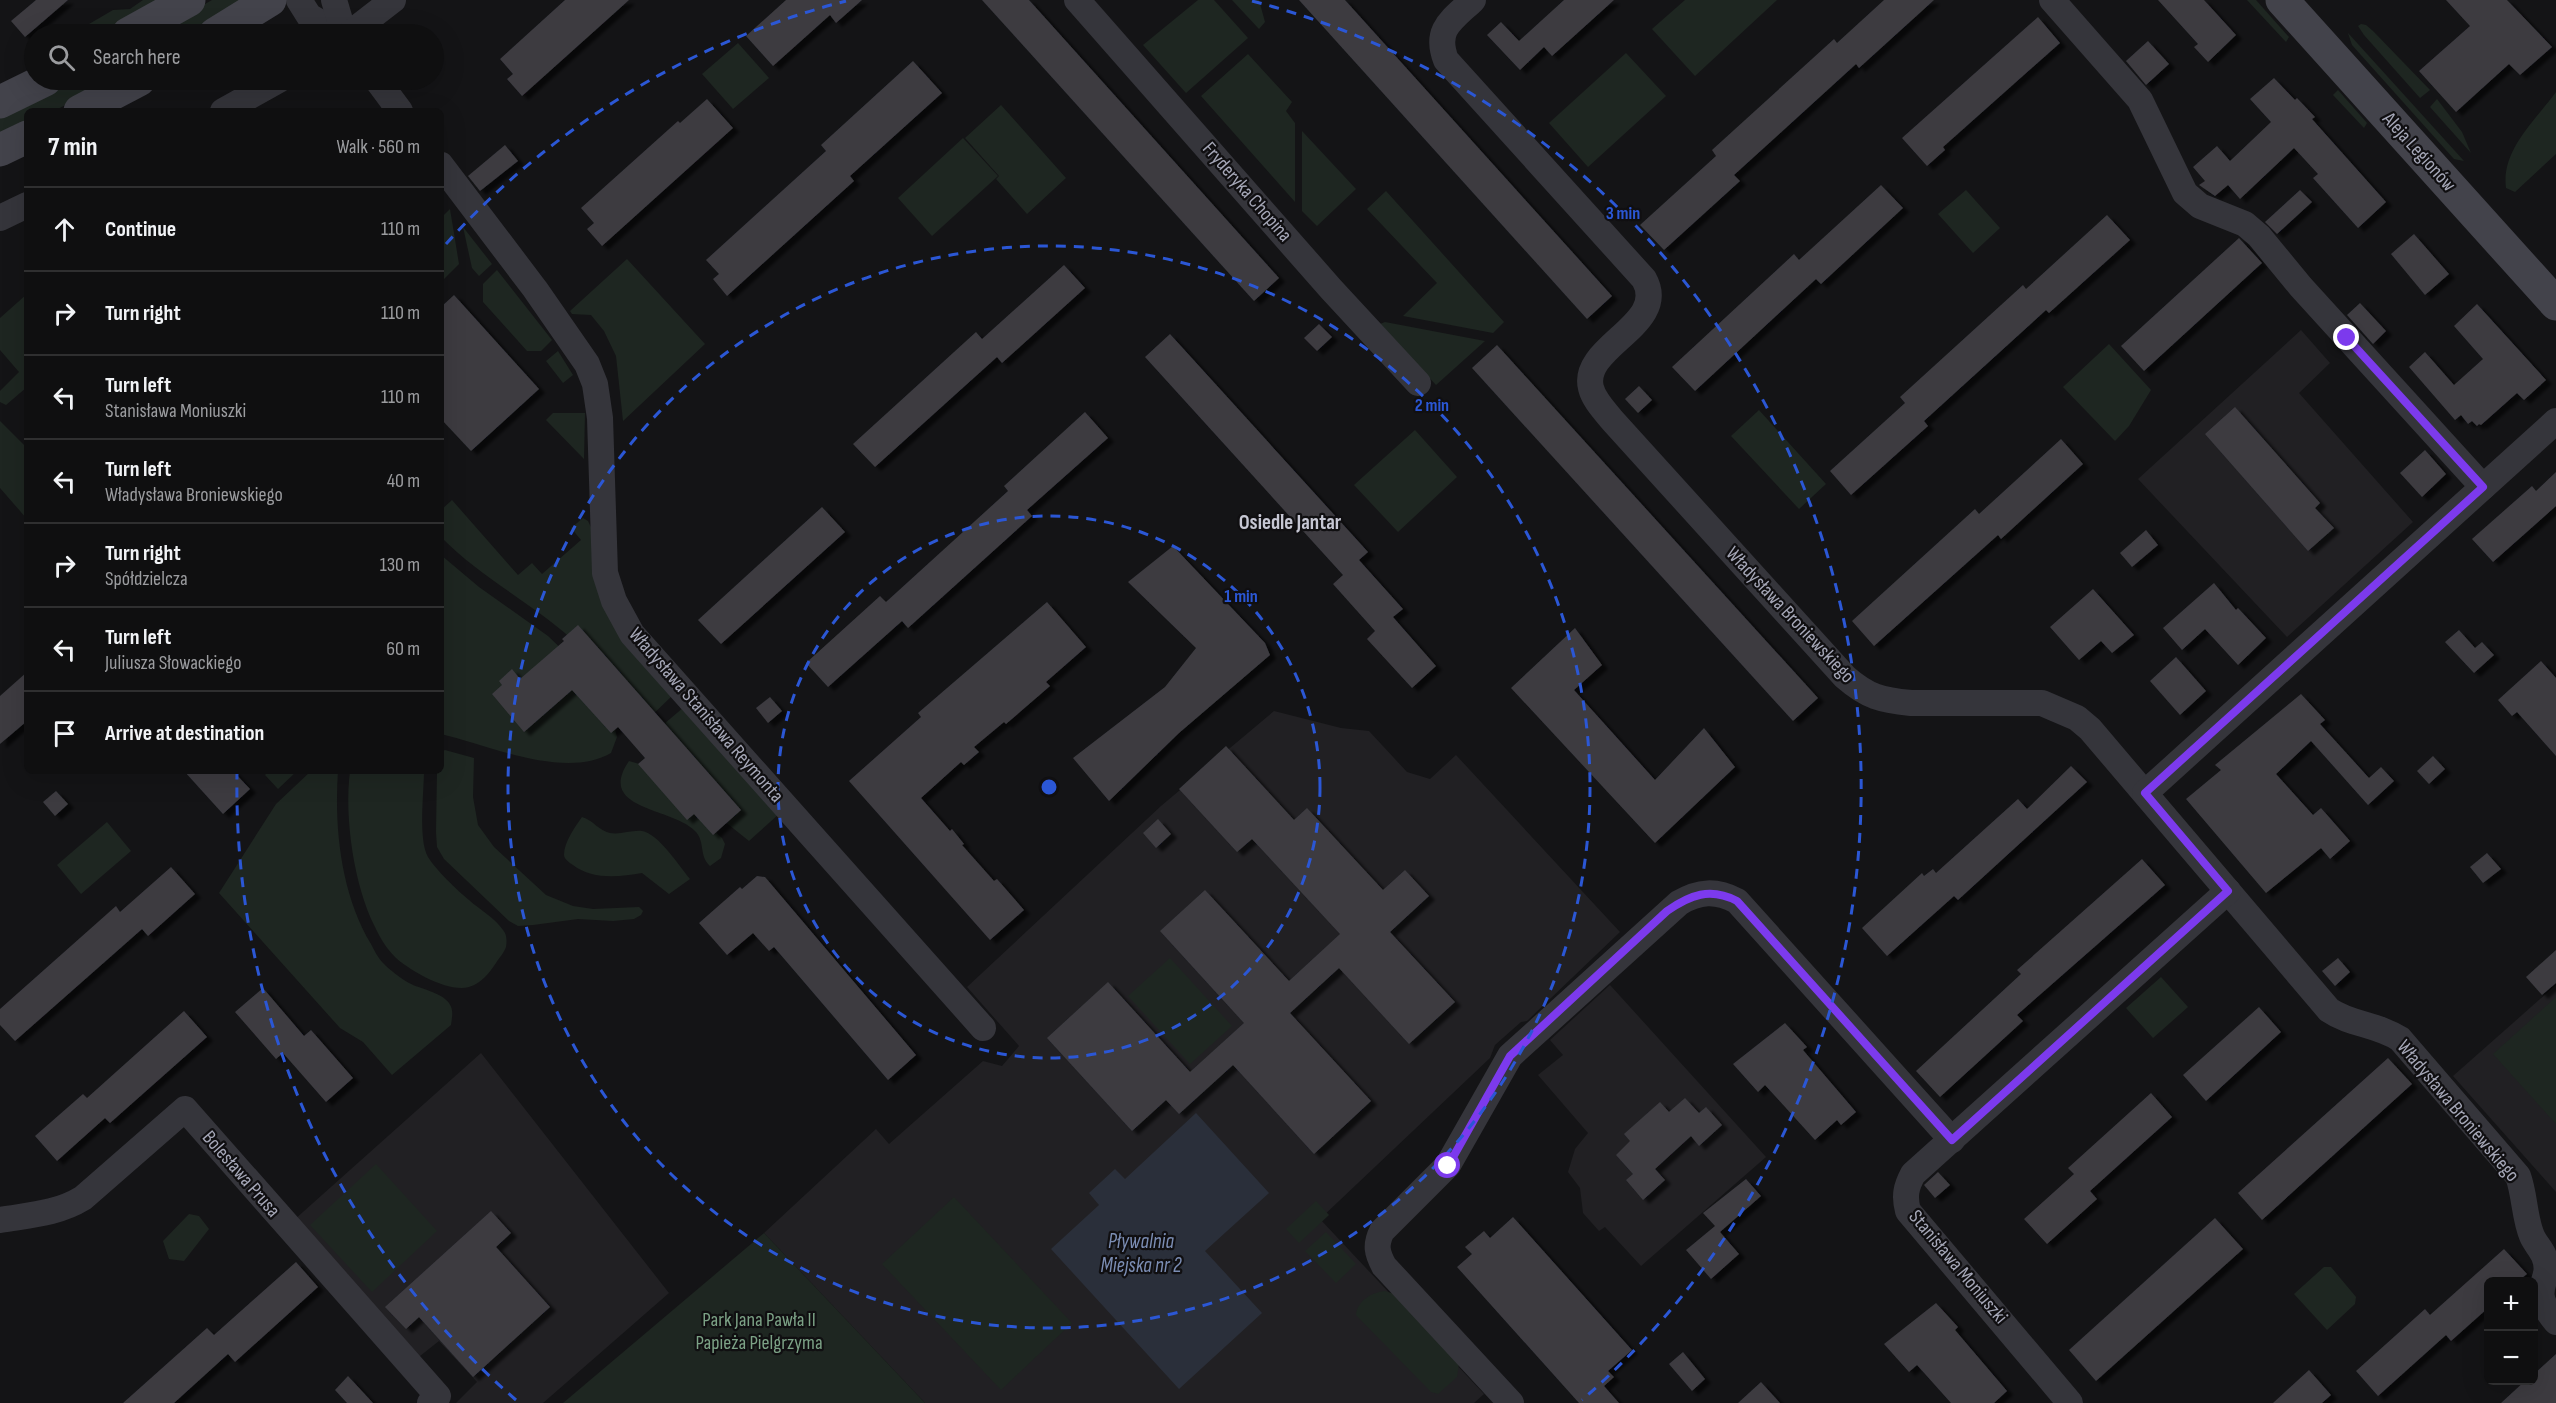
<!DOCTYPE html>
<meta charset="utf-8">
<style>
body{margin:0;font-family:"Sofia Sans Condensed",sans-serif;background:#181819;color:#f1f3f6}
.controls{position:absolute;right:18px;bottom:18px;display:grid;overflow:hidden;border-radius:9px;box-shadow:0 6px 24px #0002}
.controls button{width:54px;height:54px;display:grid;place-items:center;padding:0;border:0;border-bottom:2px solid #2f2f30;background:#0f0f10;color:#f1f3f6;font:30px sans-serif}
.stop{position:absolute;width:18px;height:18px;margin:-14px;border:4px solid #7c3aed;border-radius:50%;background:#fff}
.stop.end{background:#7c3aed;border-color:#fff;box-shadow:0 2px 6px #0008}
.list{margin:0;padding:0;list-style:none}
h2{display:flex;justify-content:space-between;align-items:center;height:78px;margin:0;padding:0 24px;font-size:26px}
h2 small{font-size:20px;font-weight:400;color:#9b9c9f}
.list li{display:grid;grid-template-columns:39px 1fr auto;gap:18px;align-items:center;box-sizing:border-box;height:84px;padding:0 24px;border-top:2px solid #2f2f30}
.list b{display:block;font-size:22px;white-space:nowrap}
.list p{margin:0;font-size:20px;white-space:nowrap;color:#9b9c9f}
.list em{font-size:20px;font-style:normal;color:#9b9c9f}
.icon{flex:none;width:33px;height:33px;fill:none;stroke:currentColor;stroke-width:2;stroke-linecap:round;stroke-linejoin:round}
.map{position:relative;flex:none;width:2556px;height:1403px;overflow:hidden}
.search{position:absolute;background:#0f0f10;box-shadow:0 6px 24px #0002;left:24px;top:24px;width:420px;height:66px;display:flex;align-items:center;gap:15px;box-sizing:border-box;padding:0 21px;border-radius:33px;color:#9b9c9f;font-size:22px}
.panel{position:absolute;background:#0f0f10;box-shadow:0 6px 24px #0002;left:24px;top:108px;width:420px;height:666px;border-radius:9px}
.map>svg:first-child{display:block}
.built{fill:#212023}
.green{fill:#1e2621}
.water{fill:#2a2f3a}
.building{fill:#3c3b41;filter:url(#shadow)}
.lines{fill:none;stroke-linecap:round;stroke-linejoin:round}
.street{stroke:#35353b;stroke-width:26}
.secondary{stroke:#43434b;stroke-width:33}
.route{stroke:#7c3aed;stroke-width:8}
.ring{fill:none;stroke:#2b57d5;stroke-width:3;stroke-dasharray:10 8}
.labels{text-anchor:middle;dominant-baseline:central;stroke-width:4.5;stroke-linejoin:round;paint-order:stroke}
.street-label{font-size:20px;fill:#a5a7b7;stroke:#100f11}
.park-label{font-size:20px;fill:#7ca286;stroke:#100f11}
.neighbourhood-label{font-size:21px;font-weight:bold;fill:#c6c7d3;stroke:#100f11}
.water-label{font-size:21px;font-style:italic;fill:#7b8db3;stroke:#100f11}
.centre{fill:#2b57d5;stroke:#100f11;stroke-width:3}
.ring-label{font-size:18px;text-anchor:middle;font-weight:bold;fill:#2b57d5;stroke:#100f11;stroke-width:4.5;stroke-linejoin:round;paint-order:stroke}
</style>
<div class="map">
<svg width="2556" height="1403" viewBox="0 0 2556 1403">
<defs>
<filter id="shadow"><feDropShadow dx="6" dy="4" stdDeviation="1.5" flood-color="#0009"/></filter>
</defs>
<rect width="100%" height="100%" fill="#141416"/>
<!-- built -->
<g class="built">
<path d="M2301,330l29,33 -31,30 114,129 -126,115 -149,-158z"/>
<path d="M1274,711l67,17 28,3 38,41 23,7 26,-24 164,177 -93,89 -6,1 -26,23 -5,13 -170,161 164,175 -10,9h-549l-161,-170 112,-104 13,15 94,-83 19,5 17,-20 -52,-59 194,-181z"/>
<path d="M1610,985l156,172 -125,109 -36,-39 -6,4 -16,-18 -3,-25 -12,-16 7,-23 13,-16 -50,-58 25,-20 -13,-15z"/>
<path d="M2556,985v207l-103,-116z"/>
<path d="M481,1053l188,240 -126,110h-87l21,-21 -38,-41 -24,19 -121,-140z"/>
</g>
<!-- green -->
<g class="green">
<path d="M143,0h19l-61,34h-29l41,-24 17,-1z"/>
<path d="M212,0h35l-57,34h-37z"/>
<path d="M1198,0h16l34,38 -62,55 -43,-48z"/>
<path d="M1232,0h27l6,22 -6,7z"/>
<path d="M1685,0h92l-82,76 -43,-47z"/>
<path d="M2247,0h9l33,37 -3,5z"/>
<path d="M2361,24l5,1 7,6 57,59 -10,8 -56,-63 -6,-9z"/>
<path d="M2348,33l116,128 -10,-2 -102,-114z"/>
<path d="M738,43l31,35 -36,31 -31,-35z"/>
<path d="M1626,53l40,43 -78,71 -39,-44z"/>
<path d="M1248,54l44,48 -6,9 9,12v79l-94,-106z"/>
<path d="M72,80h41l-59,31h-27v14l-27,14v-23z"/>
<path d="M2338,90l29,33 -3,5 -31,-33z"/>
<path d="M2556,92v62l-41,38 -9,-4c-5,-38 29,-67 50,-96z"/>
<path d="M2437,99l25,33 9,21 -41,-46z"/>
<path d="M1001,105l65,73 -39,36 -31,-35 3,-3 -34,-38z"/>
<path d="M1302,131l54,58 -39,37 -15,-15z"/>
<path d="M963,138l35,38 -66,60 -34,-38z"/>
<path d="M1966,190l34,38 -27,25 -35,-39z"/>
<path d="M1386,191l118,131 -11,11 -90,-17 34,-33 -70,-74z"/>
<path d="M450,209l9,55 -18,18v-64z"/>
<path d="M463,227l29,37 -13,12 -7,-8z"/>
<path d="M627,259l78,85 -82,77 -7,-65 -12,-25 -13,-16 -19,-1 -2,-3z"/>
<path d="M497,270l55,70 -11,11h-14l-44,-49v-18z"/>
<path d="M27,294v93l-21,18 -6,-3v-11l19,-19 -19,-22v-32z"/>
<path d="M1385,322l100,19 -49,44 -56,-61z"/>
<path d="M2109,344l42,46 -22,36 -14,15 -52,-54z"/>
<path d="M558,351l15,24 -10,8 -17,-22z"/>
<path d="M1759,410l67,74 -27,25 -68,-73z"/>
<path d="M553,413h32l-1,46 -38,-39z"/>
<path d="M0,421l27,27v71l-27,-31z"/>
<path d="M1415,430l42,47 -59,55 -44,-47z"/>
<path d="M452,500l66,75 14,-12 10,11 39,-34 -10,-12 12,-10 5,3 84,175 -25,24c-25,-26 -48,-56 -75,-81 -42,-37 -92,-62 -131,-102v-27z"/>
<path d="M441,555l38,32 69,49 24,23 41,61 4,17 -6,16c-46,27 -123,-8 -170,-19z"/>
<path d="M684,707l95,107 -30,27 -25,-20 -73,-86z"/>
<path d="M445,750l29,8 -1,39 5,28 16,22 52,48 27,11 20,3 46,-2 4,4 -2,4 -7,4 -21,2 -35,-2 -45,6 -15,1 -9,-5 -65,-62 -7,-12 -1,-15 1,-61h4v-19z"/>
<path d="M629,761l14,4 79,73 3,6 -4,14 -11,8c-11,-10 -5,-24 -14,-34 -22,-25 -101,-21 -67,-71z"/>
<path d="M269,771h28l-19,18 -13,-14z"/>
<path d="M311,771h27c-4,57 3,123 33,173 3,6 7,14 12,19 7,7 17,15 26,20 11,6 32,9 40,20 5,7 3,14 2,22l-59,50 -29,-33 -23,-14 -121,-135 57,-89z"/>
<path d="M350,771h74c0,21 -6,68 4,86 8,13 29,33 41,43 11,10 25,17 34,30 4,4 4,12 3,17 -2,6 -7,11 -10,16 -7,10 -14,20 -27,24 -20,6 -59,-16 -74,-30 -8,-8 -15,-19 -20,-30 -21,-41 -31,-110 -25,-156z"/>
<path d="M582,817c11,3 17,14 28,16 10,2 21,-3 32,-2 16,2 38,36 48,48l-21,15 -27,-21c-23,4 -50,7 -69,-8 -3,-2 -9,-6 -9,-10 0,-13 11,-28 18,-38z"/>
<path d="M107,822l24,29 -50,43 -24,-29z"/>
<path d="M1170,958l62,68 -42,38 -62,-68z"/>
<path d="M2161,977l27,30 -35,31 -27,-30z"/>
<path d="M2556,997v127l-63,-70z"/>
<path d="M376,1164l61,67 -65,61 -62,-67z"/>
<path d="M954,1197l118,126 -71,67 -119,-126z"/>
<path d="M1316,1201l13,14 -30,28 -13,-14z"/>
<path d="M189,1214l10,2 10,13 -25,32 -15,-2 -6,-18z"/>
<path d="M1326,1232l30,32 -20,19 -31,-32z"/>
<path d="M764,1233l161,170h-362z"/>
<path d="M2324,1267h7l25,30 -1,7 -28,26 -33,-36z"/>
<path d="M1385,1291l9,3 65,69 -2,14 -19,17 -7,-2 -75,-77c1,-14 16,-23 29,-24z"/>
</g>
<!-- water -->
<path class="water" d="M1196,1113l73,80 -64,58 57,62 -83,76 -128,-140 48,-44 -10,-12 26,-24 10,10z"/>
<!-- building -->
<g class="building">
<path d="M36,0h32l-43,37 -14,-16z"/>
<path d="M565,0h64l-107,96 -15,-17 6,-5 -13,-15z"/>
<path d="M786,0h76l-26,23 -6,-8 -57,51 -27,-30z"/>
<path d="M982,0h47l250,278 -25,23z"/>
<path d="M1299,0h46l267,296 -25,23z"/>
<path d="M1564,0h50l-62,56 -8,-9 -24,23 -33,-35 14,-13 18,19z"/>
<path d="M1884,0h50l-75,68 -3,-4 -122,111 6,6 -76,69 -24,-25 76,-69 -4,-6 122,-111 3,4z"/>
<path d="M2158,0h46l32,35 -28,27 -14,-15 4,-3z"/>
<path d="M2446,0h61l45,47 -32,28 -11,-11 -53,48 -37,-41 51,-45z"/>
<path d="M2038,17l22,26 -117,104 2,3 -18,16 -25,-28z"/>
<path d="M2148,41l21,23 -23,21 -20,-24z"/>
<path d="M913,61l29,32 -92,83 4,5 -127,115 -14,-17 6,-5 -13,-14 120,-109 -5,-6z"/>
<path d="M2274,78l21,22 2,-2 18,19 -3,2 74,83 -28,26 -45,-50 5,-4 -24,-26 -54,51 -12,-14 -13,11 -16,-11 6,-4 -12,-14 24,-21 13,15 41,-39 -21,-23z"/>
<path d="M707,99l26,29 -131,118 -15,-17 7,-6 -13,-15 97,-87 2,2z"/>
<path d="M505,145l13,16 -38,30 -12,-15z"/>
<path d="M1881,185l22,23 -82,76 -5,-5 -121,112 -23,-24 122,-113 5,6z"/>
<path d="M2300,190l12,12 -35,32 -12,-12z"/>
<path d="M2107,215l23,25 -81,73 -3,-3 -122,111 4,5 -77,69 -21,-24 75,-68 -5,-6 123,-112 3,4z"/>
<path d="M2414,234l35,40 -24,21 -34,-41z"/>
<path d="M2239,238l23,25 -118,108 -23,-25z"/>
<path d="M1064,265l21,23 -83,75 -5,-6 -122,110 -22,-23 123,-112 6,7z"/>
<path d="M454,295l85,94 -68,62 -30,-32v-112z"/>
<path d="M2360,303l26,28 -13,13 -26,-29z"/>
<path d="M2477,304l69,76 -22,20 -7,-7 -36,32 -2,-1 -2,2 -5,-5 -4,3 -7,-9 -6,5 -46,-53 16,-15 29,33 29,-26 -29,-33z"/>
<path d="M1319,324l13,13 -15,14 -13,-13z"/>
<path d="M1170,334l198,218 -9,8 44,49 -10,8 43,49 -24,22 -45,-49 8,-8 -42,-47 10,-9 -198,-218z"/>
<path d="M1497,345l321,353 -25,23 -321,-353z"/>
<path d="M1639,386l13,14 -14,13 -13,-14z"/>
<path d="M2235,407l85,96 -5,5 19,20 -26,23 -103,-117z"/>
<path d="M1085,412l23,26 -81,72 5,6 -124,112 -6,-7 -74,66 -22,-24 74,-67 6,6 122,-111 -4,-5z"/>
<path d="M2061,439l22,25 -82,75 -3,-4 -124,111 -22,-25 123,-112 4,5z"/>
<path d="M2425,450l21,24 -24,23 -22,-24z"/>
<path d="M2556,472v34l-63,56 -21,-23 60,-53 4,5z"/>
<path d="M822,507l23,25 -124,112 -23,-24z"/>
<path d="M2146,530l12,15 -26,22 -12,-14z"/>
<path d="M1173,546l92,97 5,12 -91,78 -70,68 -36,-43 92,-71 31,-39 -68,-66z"/>
<path d="M2214,583l22,27 2,-2 28,30 -28,27 -33,-36 -23,21 -19,-22z"/>
<path d="M2093,589l41,46 -22,18 -11,-12 -22,19 -29,-33z"/>
<path d="M1047,602l39,45 -40,35 4,4 -44,38 -2,-2 -30,25 5,5 -15,13 -3,-3 -40,36 29,33 2,-2 12,15 -2,1 32,36 3,-2 27,31 -34,30 -141,-159 72,-64 -3,-4z"/>
<path d="M578,625l163,185 -28,25 -19,-21 -7,6 -49,-56 7,-6 -27,-31 -7,6 -39,-43 -48,42 -32,-38 10,-9 -3,-4 13,-12 8,10 44,-38 -2,-2z"/>
<path d="M1575,628l27,37 -28,25 81,90 49,-52 31,39 -80,76 -144,-155z"/>
<path d="M2459,630l16,18 7,-6 12,13 -20,18 -29,-31z"/>
<path d="M2176,657l30,34 -26,24 -30,-34z"/>
<path d="M2541,661l15,17v78l-39,-44 -5,4 -14,-16z"/>
<path d="M27,672v49l-27,23v-48z"/>
<path d="M2301,694l24,26 -5,4 49,54 12,-11 13,14 -26,24 -57,-64 -35,33 37,41 8,-7 29,33 -20,18 -9,-11 -55,45 -80,-94 35,-29 -6,-5z"/>
<path d="M770,697l12,14 -14,12 -12,-15z"/>
<path d="M1226,746l68,74 13,-12 76,82 22,-20 24,26 -39,36 65,70 -46,42 -70,-76 -49,45 81,88 -57,53 -81,-89 -54,49 -13,-14 -34,31 -85,-93 61,-56 82,90 54,-49 -84,-92 45,-41 84,91 51,-47 -88,-95 -15,13 -58,-63z"/>
<path d="M2433,756l12,13 -16,15 -12,-13z"/>
<path d="M2071,766l16,16 -129,118 -4,-4 -67,60 -25,-28 60,-55 2,3 9,-7 3,4 82,-74 9,10z"/>
<path d="M184,771h49l17,18 -27,25z"/>
<path d="M56,791l12,13 -13,12 -12,-14z"/>
<path d="M1158,819l13,15 -15,14 -13,-15z"/>
<path d="M2487,853l14,16 -18,14 -13,-16z"/>
<path d="M2142,859l23,26 -148,130 6,6 -83,76 -24,-26 105,-97 -4,-4z"/>
<path d="M171,867l24,27 -47,42 -6,-7 -127,112 -15,-16v-16l116,-103 4,6z"/>
<path d="M757,876l8,1 151,178 -28,25 -114,-133 -5,4 -16,-18 -26,22 -28,-32 41,-36 2,2z"/>
<path d="M2556,950v33l-14,12 -16,-18z"/>
<path d="M2338,958l12,14 -15,14 -13,-15z"/>
<path d="M263,988l41,48 7,-6 42,48 -27,24 -43,-49 -7,6 -41,-47z"/>
<path d="M2259,1007l22,25 -75,69 -23,-26z"/>
<path d="M184,1011l23,26 -97,86 -5,-5 -48,43 -22,-25 48,-42 4,4z"/>
<path d="M1785,1023l22,24 -4,3 53,62 -15,13 -4,-5 -22,20 -50,-55 -7,7 -25,-28z"/>
<path d="M2388,1058l24,26 -150,136 -24,-27z"/>
<path d="M2151,1093l21,24 -82,74 7,8 -50,45 -23,-25 50,-45 -6,-6z"/>
<path d="M1685,1098l14,15 7,-6 16,18 -23,21 -8,-10 -36,33 10,11 -22,20 -17,-20 7,-6 -17,-19 14,-14 -6,-7 36,-32 9,10z"/>
<path d="M1938,1172l12,13 -15,13 -11,-13z"/>
<path d="M1746,1179l15,17 -41,36 19,22 -28,25 -25,-29 29,-24 -12,-13z"/>
<path d="M491,1211l20,22 -15,14 54,60 -77,70 -54,-60 -13,12 -21,-22z"/>
<path d="M1513,1217l119,133 -24,21 6,6 -10,9 15,17h-40l-122,-136 15,-13 -7,-7 19,-16 6,7z"/>
<path d="M2215,1218l28,31 -147,132 -27,-31z"/>
<path d="M2504,1249l23,25 -9,7h-30v27l-37,33 -5,-6 -68,61 -22,-25 69,-62 5,6z"/>
<path d="M296,1262l22,25 -83,75 -7,-8 -54,49h-51l84,-75 7,7z"/>
<path d="M1936,1303l22,24 -3,3 52,61 -13,12h-43l-34,-38 -8,7 -25,-28z"/>
<path d="M1683,1352l22,27 -13,12 -23,-27z"/>
<path d="M2556,1354v49h-55l25,-23h8v-6z"/>
<path d="M2309,1370l22,25 -9,8h-49z"/>
<path d="M348,1376l25,27h-26l-12,-13z"/>
<path d="M1761,1382l19,21h-42z"/>
</g>
<g class="lines">
<!-- street -->
<g class="street">
<path d="M299,0l10,16 31,18"/>
<path d="M334,0l10,34"/>
<path d="M1077,0l254,289 87,94"/>
<path d="M1473,0c-21,20 -39,29 -27,60l198,219c26,46 -64,67 -53,109 3,12 13,22 21,32l233,257c23,20 36,23 66,26h131l35,15 13,11 239,281c22,15 48,14 71,29l118,137c7,19 6,41 14,60 3,7 9,13 12,20 11,28 -19,29 12,66"/>
<path d="M2052,0l88,100 45,93 15,13 45,18 14,12 42,51 182,200"/>
<path d="M349,34l44,-34"/>
<path d="M377,80l23,31"/>
<path d="M223,111l56,-31"/>
<path d="M441,165l94,124 52,75 8,20 5,34 5,155 9,28 18,33 351,394"/>
<path d="M0,218l27,-13"/>
<path d="M2145,793l411,-372"/>
<path d="M0,1220c29,-5 57,-6 83,-22l102,-89 253,287 -8,7"/>
<path d="M1511,1403l-127,-137c-7,-13 -9,-21 -2,-35l66,-66 62,-109 169,-153c20,-12 37,-13 58,-2l215,239"/>
<path d="M2070,1403l-162,-192c-4,-15 -2,-24 5,-37l315,-283"/>
</g>
<!-- secondary -->
<g class="secondary">
<path d="M2282,0l274,304"/>
<path d="M128,34l61,-34"/>
<path d="M215,34l55,-34"/>
<path d="M0,102l45,-22"/>
<path d="M80,111l59,-31"/>
<path d="M0,150l27,-13"/>
</g>
</g>
<g class="lines">
<!-- route -->
<path class="route" d="M1448,1166l62,-110 157,-145c23,-16 43,-24 70,-10l215,239 276,-249 -83,-98 338,-306 -136,-149"/>
</g>
<!-- distance rings -->
<g class="ring">
<circle cx="1049" cy="787" r="271"/>
<circle cx="1049" cy="787" r="541"/>
<path d="M516 1400A812 812 0 0 1 237 773M446 244A812 812 0 0 1 846 1M1252 1A812 812 0 0 1 1582 1400"/>
</g>
<g class="labels">
<!-- street labels -->
<g class="street-label">
<text transform="translate(2419 152) rotate(48)">Aleja Legionów</text>
<text transform="translate(1247 192) rotate(49)">Fryderyka Chopina</text>
<text transform="translate(1790 615) rotate(47)">Władysława Broniewskiego</text>
<text transform="translate(706 715) rotate(49)">Władysława Stanisława Reymonta</text>
<text transform="translate(2458 1111) rotate(50)">Władysława Broniewskiego</text>
<text transform="translate(241 1174) rotate(49)">Bolesława Prusa</text>
<text transform="translate(1958 1267) rotate(50)">Stanisława Moniuszki</text>
</g>
<!-- park labels -->
<g class="park-label">
<text x="759" y="1320">Park Jana Pawła II<tspan x="759" dy="23">Papieża Pielgrzyma</tspan></text>
</g>
<!-- neighbourhood labels -->
<g class="neighbourhood-label">
<text x="1290" y="522">Osiedle Jantar</text>
</g>
<!-- water labels -->
<g class="water-label">
<text x="1141" y="1241">Pływalnia<tspan x="1141" dy="24">Miejska nr 2</tspan></text>
</g>
</g>
<circle cx="1049" cy="787" r="9" class="centre"/>
<g class="ring-label">
<text x="1623" y="219">3 min</text>
<text x="1432" y="411">2 min</text>
<text x="1241" y="602">1 min</text>
</g>
</svg>
<div class="controls">
<button>+</button>
<button>−</button>
</div>
<div class="stop" style="left:1448px;top:1166px"></div>
<div class="stop end" style="left:2347px;top:338px"></div>
<div class="search"><svg class="icon" aria-label="search" viewBox="0 0 24 24"><circle cx="10" cy="10" r="6"/><path d="M15 15l6 6"/></svg>Search here</div>
<section class="panel">
<h2>7 min<small>Walk · 560 m</small></h2>
<ul class="list">
<li><svg class="icon" aria-label="ahead" viewBox="0 0 24 24"><path d="M12 20V5M6 11l6-6 6 6"/></svg><div><b>Continue</b></div><em>110 m</em></li>
<li><svg class="icon" aria-label="right" viewBox="0 0 24 24"><path d="M7 20v-9h11M14 6l5 5-5 5"/></svg><div><b>Turn right</b></div><em>110 m</em></li>
<li><svg class="icon" aria-label="left" viewBox="0 0 24 24"><path d="M17 20v-9H6M10 6l-5 5 5 5"/></svg><div><b>Turn left</b><p>Stanisława Moniuszki</p></div><em>110 m</em></li>
<li><svg class="icon" aria-label="left" viewBox="0 0 24 24"><path d="M17 20v-9H6M10 6l-5 5 5 5"/></svg><div><b>Turn left</b><p>Władysława Broniewskiego</p></div><em>40 m</em></li>
<li><svg class="icon" aria-label="right" viewBox="0 0 24 24"><path d="M7 20v-9h11M14 6l5 5-5 5"/></svg><div><b>Turn right</b><p>Spółdzielcza</p></div><em>130 m</em></li>
<li><svg class="icon" aria-label="left" viewBox="0 0 24 24"><path d="M17 20v-9H6M10 6l-5 5 5 5"/></svg><div><b>Turn left</b><p>Juliusza Słowackiego</p></div><em>60 m</em></li>
<li><svg class="icon" aria-label="arrive" viewBox="0 0 24 24"><path d="M6 21V4h12l-3 4 3 4H6"/></svg><div><b>Arrive at destination</b></div></li>
</ul>
</section>
</div>
